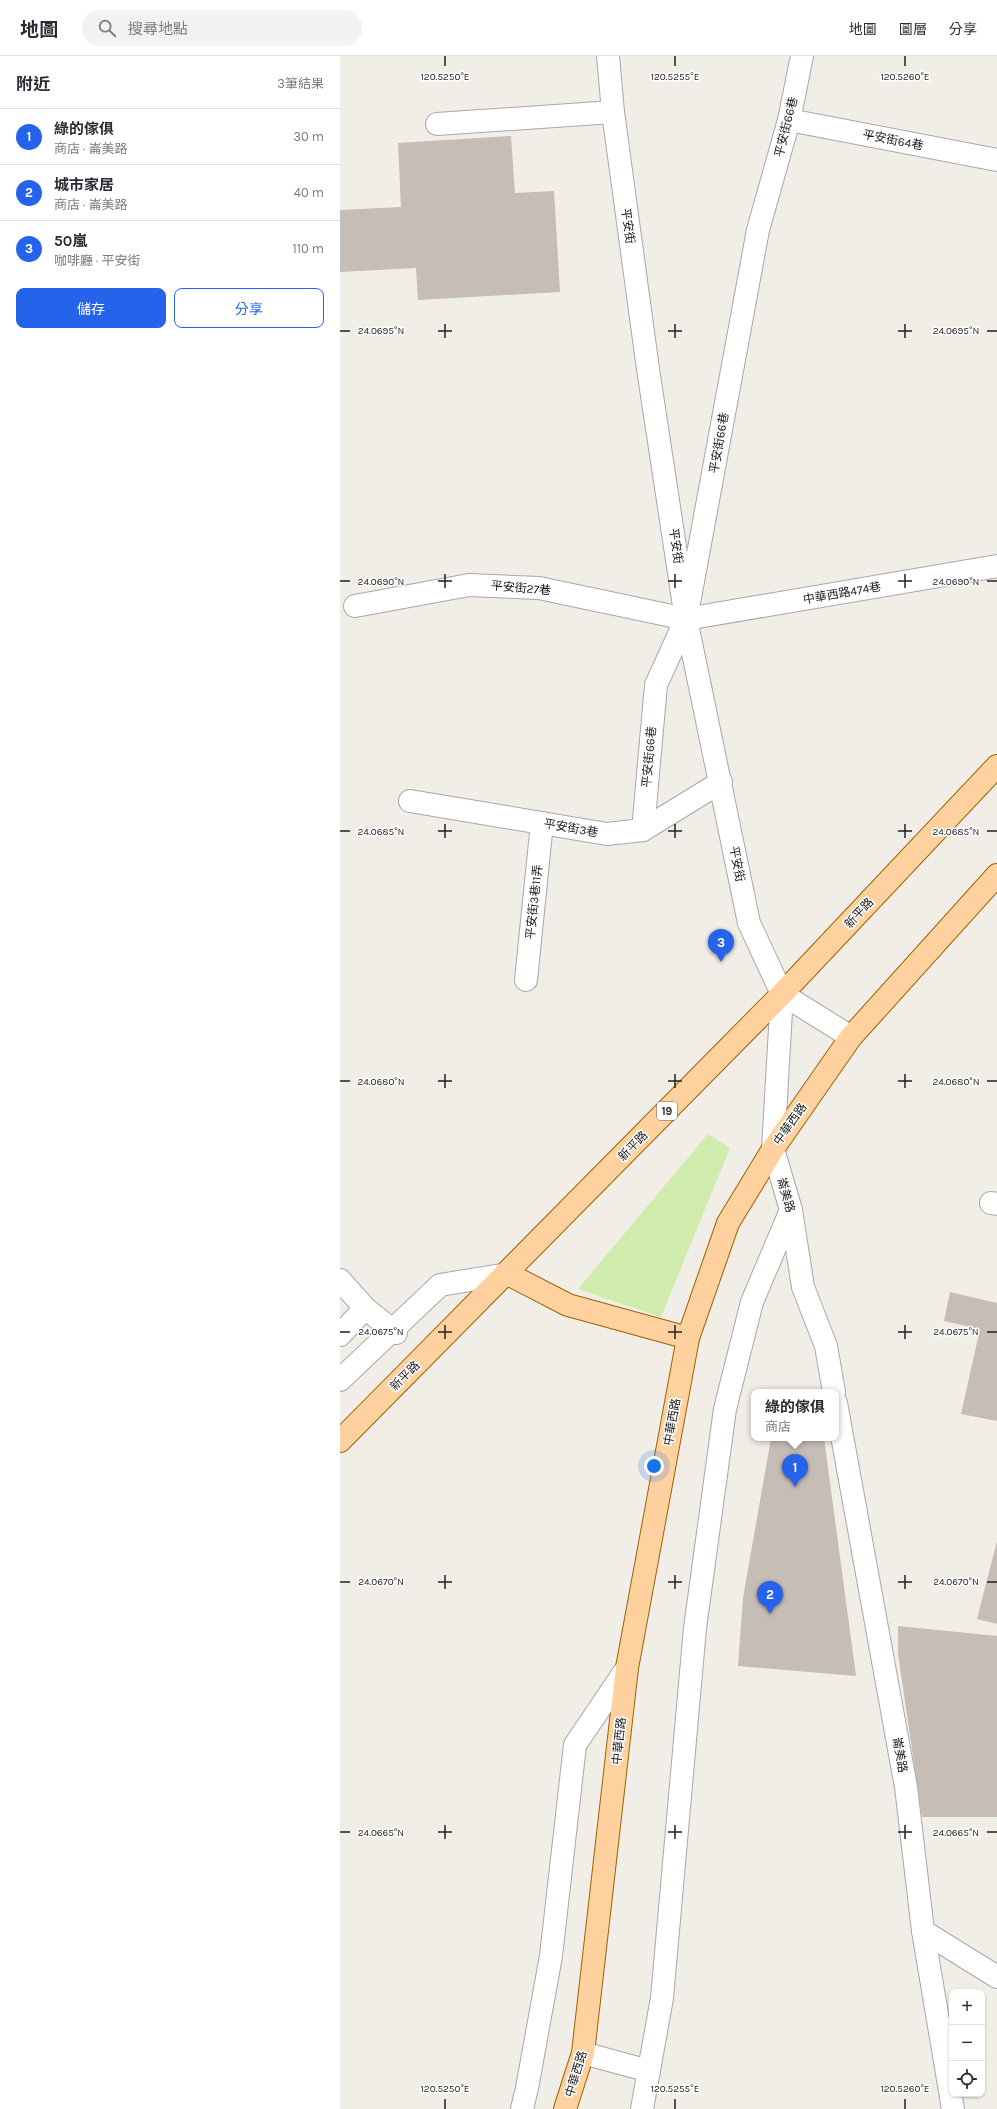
<!DOCTYPE html>
<html lang="zh-TW">
<meta charset="utf-8">
<style>
body{margin:0;font-family:Karla,"Noto Sans TC",sans-serif;background:#f2f2f3;color:#2b2b33}
.controls{position:absolute;right:12px;bottom:12px;display:grid;overflow:hidden;border-radius:8px;box-shadow:0 1px 3px #0004}
.controls button{width:36px;height:36px;display:grid;place-items:center;padding:0;border:0;border-bottom:1px solid #e1e1e2;background:#fff;color:#2b2b33;font:20px sans-serif}
.you{position:absolute;left:314px;top:1410px;width:14px;height:14px;margin:-10px;border:3px solid #fff;border-radius:50%;background:#1a73e8;box-shadow:0 0 0 6px #1a73e833}
.badge{display:grid;place-items:center;width:26px;height:26px;border-radius:50%;background:#2563eb;color:#fff;font-size:13px;font-weight:700}
.pin{position:absolute;translate:-50% -33px;filter:drop-shadow(0 1px 2px #0008)}
.pin::after{content:'';position:absolute;top:21px;width:14px;height:12px;background:inherit;clip-path:polygon(0 0,100% 0,50% 100%)}
.popup{position:absolute;left:411px;top:1333px;width:88px;height:52px;box-sizing:border-box;display:grid;place-content:center;border-radius:8px;background:#fff;filter:drop-shadow(0 1px 3px #0005);font-size:13px;white-space:nowrap;color:#7c7c81}
.popup b{font-size:15px;color:#2b2b33}
.popup::after{content:'';position:absolute;left:50%;top:100%;margin-left:-8px;border:8px solid transparent;border-top-color:#fff}
.list{margin:0;padding:0;list-style:none}
h2{display:flex;justify-content:space-between;align-items:center;height:52px;margin:0;padding:0 16px;font-size:17px}
h2 small{font-size:13px;font-weight:400;color:#7c7c81}
.list li{display:grid;grid-template-columns:26px 1fr auto;gap:12px;align-items:center;box-sizing:border-box;height:56px;padding:0 16px;border-top:1px solid #e1e1e2}
.list b{display:block;font-size:15px;white-space:nowrap}
.list p{margin:0;font-size:13px;white-space:nowrap;color:#7c7c81}
.list em{font-size:13px;font-style:normal;color:#7c7c81}
.actions{display:flex;gap:8px;padding:12px 16px}
.actions a{flex:1;padding:9px 0;border:1px solid #2563eb;border-radius:8px;text-align:center;font-size:14px;color:#2563eb}
.actions .main{background:#2563eb;color:#fff}
.icon{flex:none;width:22px;height:22px;fill:none;stroke:currentColor;stroke-width:2;stroke-linecap:round;stroke-linejoin:round}
.map{position:relative;flex:none;width:657px;height:2053px;overflow:hidden}
header{display:flex;align-items:center;gap:24px;box-sizing:border-box;height:56px;padding:0 20px;background:#fff;border-bottom:1px solid #e1e1e2}
header strong{font-size:19px}
nav{display:flex;gap:22px;margin-inline-start:auto;font-size:14px}
.search{width:280px;height:36px;background:#f2f2f3;display:flex;align-items:center;gap:10px;box-sizing:border-box;padding:0 14px;border-radius:22px;color:#7c7c81;font-size:15px}
main{display:flex}
aside{flex:1;background:#fff}
.map>svg:first-child{display:block}
.grass{fill:#cfecac}
.building{fill:#c6bdb6}
.lines{fill:none;stroke-linecap:round;stroke-linejoin:round}
.minor-casing{stroke:#a8a8a8;stroke-width:24}
.major-casing{stroke:#9d6200;stroke-width:24}
.minor{stroke:#fff;stroke-width:22}
.major{stroke:#ffd19f;stroke-width:22}
.ticks{fill:none;stroke:#212121;stroke-width:1.5}
.labels{text-anchor:middle;dominant-baseline:central;stroke-width:3;stroke-linejoin:round;paint-order:stroke}
.shield{fill:#fff;stroke:#646464;stroke-width:1}
.shield-label{font-size:11px;font-weight:bold;fill:#212121}
.street-label{font-size:12px;fill:#212121;stroke:#fff}
.ticks-label{font-size:10px;text-anchor:middle;fill:#212121;stroke:#fff;stroke-width:3;stroke-linejoin:round;paint-order:stroke}
</style>
<header>
<strong>地圖</strong>
<div class="search"><svg class="icon" aria-label="search" viewBox="0 0 24 24"><circle cx="10" cy="10" r="6"/><path d="M15 15l6 6"/></svg>搜尋地點</div>
<nav><a>地圖</a><a>圖層</a><a>分享</a></nav>
</header>
<main>
<aside>
<h2>附近<small>3筆結果</small></h2>
<ul class="list">
<li><span class="badge">1</span><div><b>綠的傢俱</b><p>商店 · 崙美路</p></div><em>30 m</em></li>
<li><span class="badge">2</span><div><b>城市家居</b><p>商店 · 崙美路</p></div><em>40 m</em></li>
<li><span class="badge">3</span><div><b>50嵐</b><p>咖啡廳 · 平安街</p></div><em>110 m</em></li>
</ul>
<div class="actions"><a class="main">儲存</a><a>分享</a></div>
</aside>
<div class="map">
<svg width="657" height="2053" viewBox="0 0 657 2053">
<rect width="100%" height="100%" fill="#f1ede7"/>
<!-- grass -->
<path class="grass" d="M368,1078l22,14 -69,169 -83,-28z"/>
<!-- building -->
<g class="building">
<path d="M171,80l4,57 39,-2 6,101 -142,8 -2,-32 -76,4v-62l61,-3 -3,-64z"/>
<path d="M610,1236l47,11v118l-36,-7 19,-85 -36,-8z"/>
<path d="M431,1382h53l32,238 -118,-10 5,-68z"/>
<path d="M657,1485v83l-20,-5z"/>
<path d="M558,1570l99,10v181h-75l-24,-163z"/>
</g>
<g class="lines">
<!-- minor casing -->
<g class="minor-casing">
<g id="minor">
<path d="M268,0l5,56 35,257 38,250 63,304 33,71 69,43"/>
<path d="M449,64l208,40"/>
<path d="M97,68l176,-12"/>
<path d="M15,550l114,-21 70,3 147,31 311,-53"/>
<path d="M70,745l197,33 36,-4 78,-48"/>
<path d="M303,774l13,-145 30,-66 72,-389 31,-110 13,-64"/>
<path d="M186,924l16,-157"/>
<path d="M442,938l-9,155 18,61 12,77 23,59 8,46"/>
<path d="M651,1147l6,1"/>
<path d="M0,1224l25,28 31,25"/>
<path d="M0,1279l25,-27"/>
<path d="M0,1324l100,-95 68,-11"/>
<path d="M496,1347l70,384 17,144 30,178"/>
<path d="M583,1875l74,46"/>
<path d="M243,1997l66,18"/>
<path d="M182,2053l5,-21 24,-132 24,-211 52,-77"/>
<path d="M302,2053l20,-111 33,-370 30,-219 27,-107 39,-92"/>
</g>
</g>
<!-- major casing -->
<g class="major-casing">
<g id="major">
<path d="M168,1218l60,31 120,33"/>
<path d="M0,1385l442,-447 215,-228"/>
<path d="M225,2053l18,-56 44,-385 61,-330 40,-115 45,-74 78,-112 146,-162"/>
</g>
</g>
<!-- minor -->
<use href="#minor" class="minor"/>
<!-- major -->
<use href="#major" class="major"/>
</g>
<!-- ticks -->
<path class="ticks" d="M105,0v10M335,0v10M565,0v10M105,268v14M335,268v14M565,268v14M0,275h10M98,275h14M328,275h14M558,275h14M647,275h10M105,518v14M335,518v14M565,518v14M0,525h10M98,525h14M328,525h14M558,525h14M647,525h10M105,768v14M335,768v14M565,768v14M0,775h10M98,775h14M328,775h14M558,775h14M647,775h10M105,1018v14M335,1018v14M565,1018v14M0,1025h10M98,1025h14M328,1025h14M558,1025h14M647,1025h10M105,1269v14M335,1269v14M565,1269v14M0,1276h10M98,1276h14M328,1276h14M558,1276h14M647,1276h10M105,1519v14M335,1519v14M565,1519v14M0,1526h10M98,1526h14M328,1526h14M558,1526h14M647,1526h10M105,1769v14M335,1769v14M565,1769v14M0,1776h10M98,1776h14M328,1776h14M558,1776h14M647,1776h10M105,2043v10M335,2043v10M565,2043v10"/>
<g class="labels">
<!-- shield labels -->
<rect class="shield" x="317" y="1046" width="20" height="18" rx="3"/>
<g class="shield-label">
<text x="327" y="1055">19</text>
</g>
<!-- street labels -->
<g class="street-label">
<text transform="translate(446 71) rotate(-76)">平安街66巷</text>
<text transform="translate(553 84) rotate(11)">平安街64巷</text>
<text transform="translate(288 170) rotate(82)">平安街</text>
<text transform="translate(379 387) rotate(-80)">平安街66巷</text>
<text transform="translate(336 490) rotate(82)">平安街</text>
<text transform="translate(181 532) rotate(5)">平安街27巷</text>
<text transform="translate(502 537) rotate(-10)">中華西路474巷</text>
<text transform="translate(309 701) rotate(-85)">平安街66巷</text>
<text transform="translate(231 772) rotate(10)">平安街3巷</text>
<text transform="translate(397 808) rotate(79)">平安街</text>
<text transform="translate(194 846) rotate(-84)">平安街3巷11弄</text>
<text transform="translate(519 857) rotate(-47)">新平路</text>
<text transform="translate(450 1068) rotate(-55)">中華西路</text>
<text transform="translate(293 1090) rotate(-46)">新平路</text>
<text transform="translate(446 1139) rotate(75)">崙美路</text>
<text transform="translate(65 1320) rotate(-45)">新平路</text>
<text transform="translate(332 1366) rotate(-80)">中華西路</text>
<text transform="translate(279 1685) rotate(-84)">中華西路</text>
<text transform="translate(560 1699) rotate(80)">崙美路</text>
<text transform="translate(236 2018) rotate(-73)">中華西路</text>
</g>
</g>
<g class="ticks-label">
<text x="105" y="24">120.5250°E</text>
<text x="335" y="24">120.5255°E</text>
<text x="565" y="24">120.5260°E</text>
<text x="41" y="278">24.0695°N</text>
<text x="616" y="278">24.0695°N</text>
<text x="41" y="529">24.0690°N</text>
<text x="616" y="529">24.0690°N</text>
<text x="41" y="779">24.0685°N</text>
<text x="616" y="779">24.0685°N</text>
<text x="41" y="1029">24.0680°N</text>
<text x="616" y="1029">24.0680°N</text>
<text x="41" y="1279">24.0675°N</text>
<text x="616" y="1279">24.0675°N</text>
<text x="41" y="1529">24.0670°N</text>
<text x="616" y="1529">24.0670°N</text>
<text x="41" y="1780">24.0665°N</text>
<text x="616" y="1780">24.0665°N</text>
<text x="105" y="2036">120.5250°E</text>
<text x="335" y="2036">120.5255°E</text>
<text x="565" y="2036">120.5260°E</text>
</g>
</svg>
<div class="controls">
<button>+</button>
<button>−</button>
<button><svg class="icon" aria-label="locate" viewBox="0 0 24 24"><circle cx="12" cy="12" r="6"/><path d="M12 2v4M12 18v4M2 12h4M18 12h4"/></svg></button>
</div>
<div class="you"></div>
<div class="pin badge" style="left:455px;top:1431px">1</div>
<div class="popup"><b>綠的傢俱</b>商店</div>
<div class="pin badge" style="left:430px;top:1558px">2</div>
<div class="pin badge" style="left:381px;top:906px">3</div>
</div>
</main>
